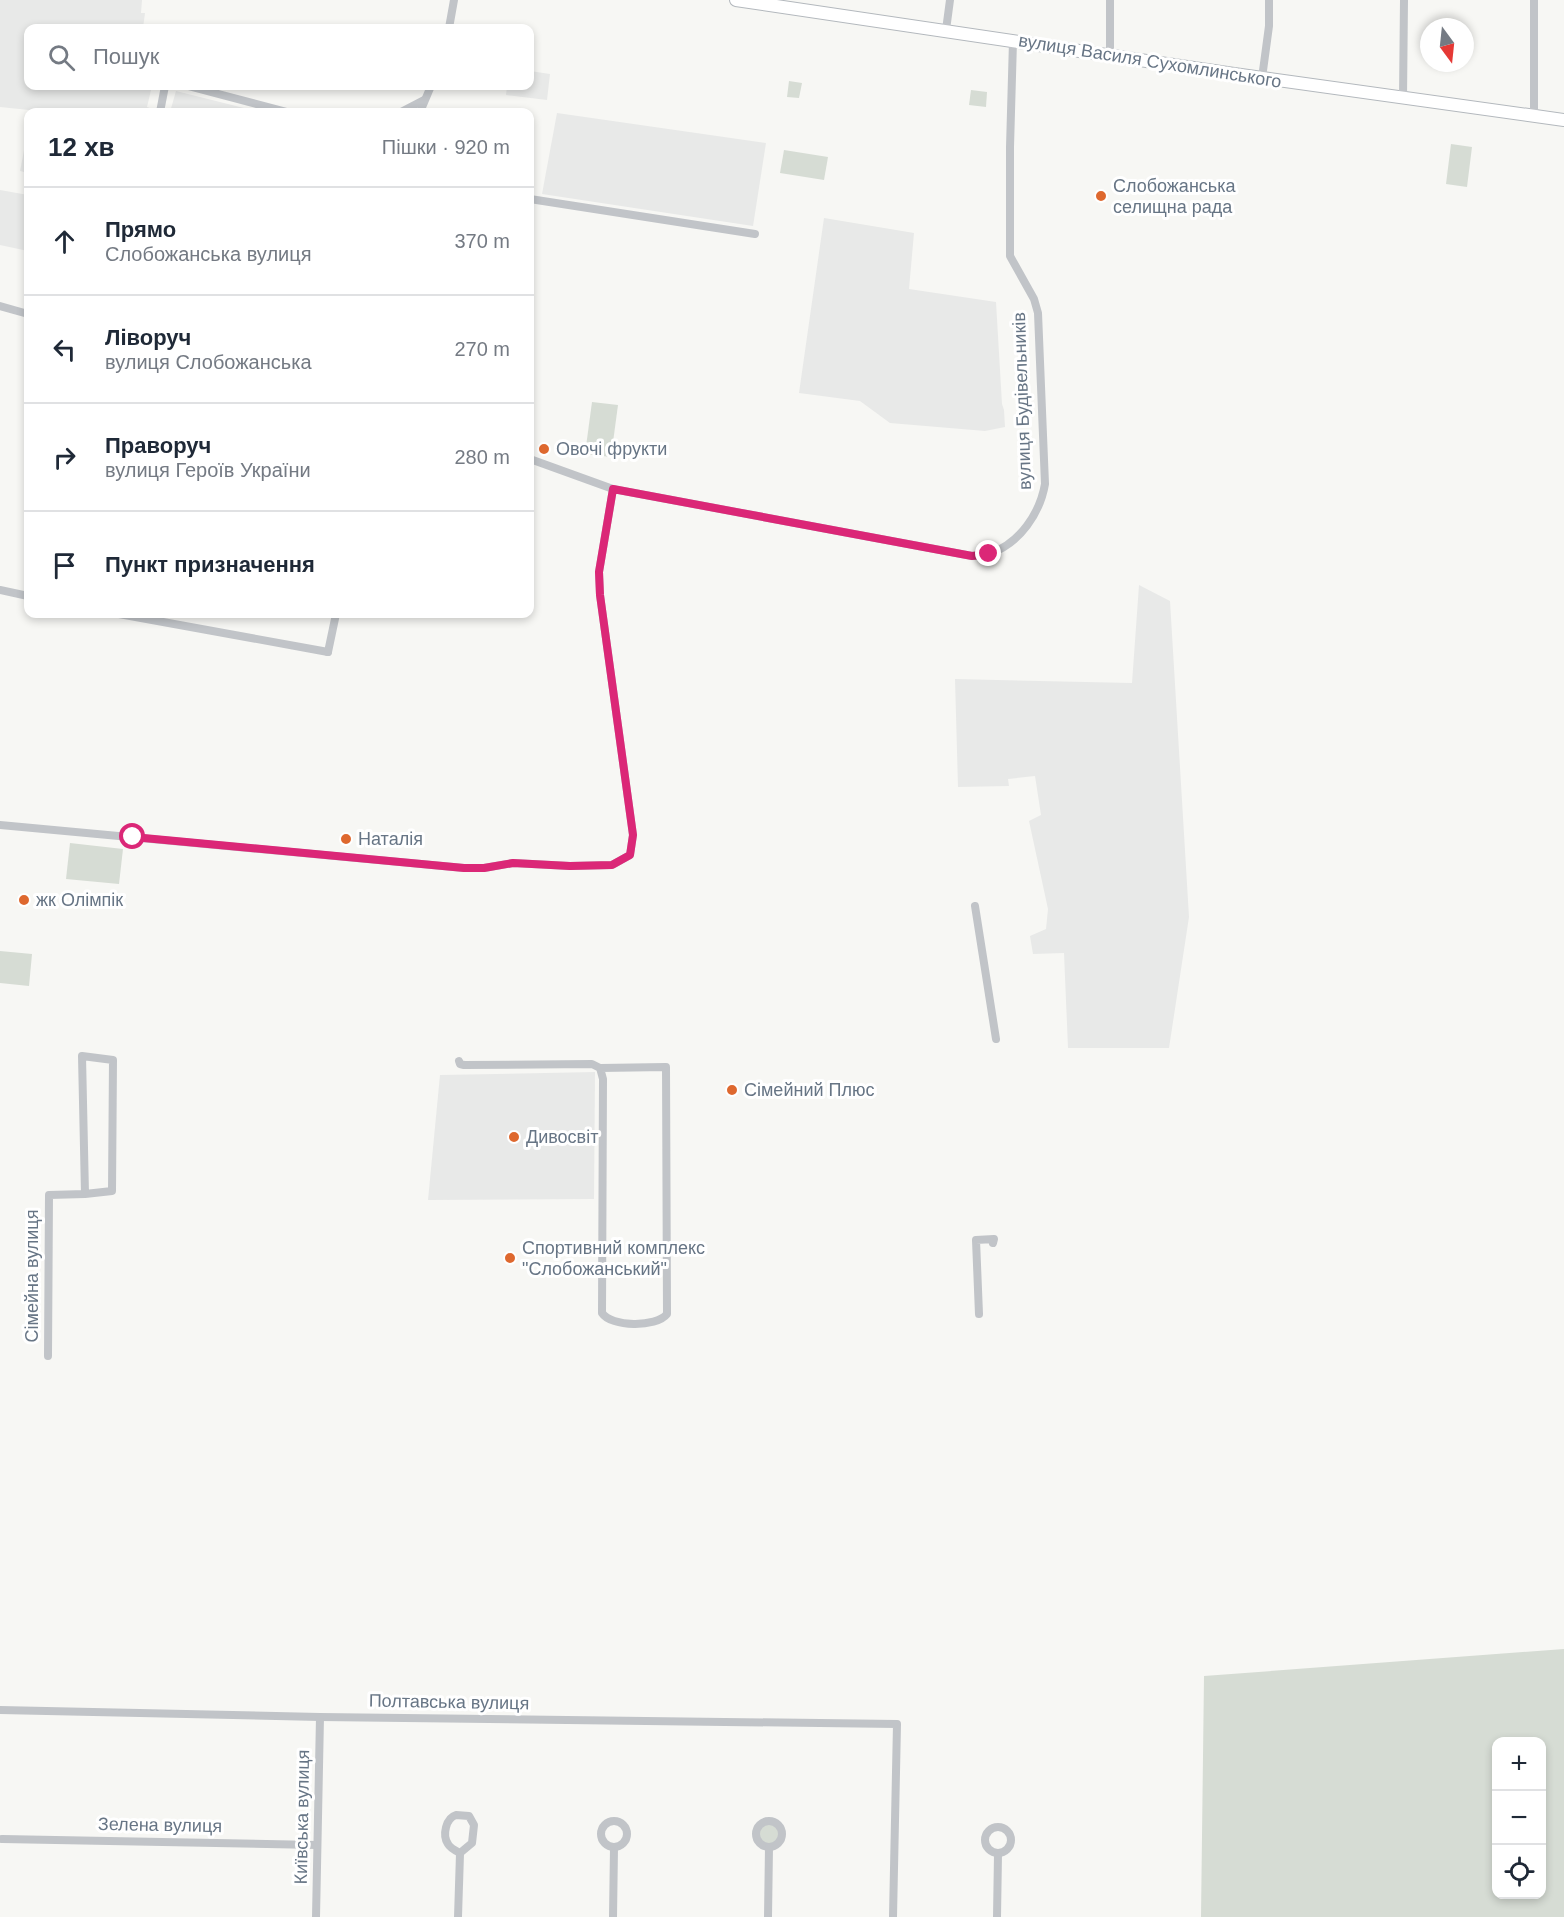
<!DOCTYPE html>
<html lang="uk">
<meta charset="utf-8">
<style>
body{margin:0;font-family:Arial,sans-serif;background:#f6f6f7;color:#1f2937}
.controls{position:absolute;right:18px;bottom:18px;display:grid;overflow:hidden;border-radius:12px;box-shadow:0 3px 9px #0003}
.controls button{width:54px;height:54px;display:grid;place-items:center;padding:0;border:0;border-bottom:2px solid #e0e1e3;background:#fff;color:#1f2937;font:30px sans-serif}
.compass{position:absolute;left:1420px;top:18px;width:54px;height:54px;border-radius:50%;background:#fff;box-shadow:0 3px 9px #0003;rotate:165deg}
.stop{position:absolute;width:18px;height:18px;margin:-14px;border:4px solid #db2777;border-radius:50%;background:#fff}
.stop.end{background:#db2777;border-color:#fff;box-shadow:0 2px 6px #0008}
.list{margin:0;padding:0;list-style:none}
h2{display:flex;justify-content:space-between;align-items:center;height:78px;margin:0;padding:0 24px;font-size:26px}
h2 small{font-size:20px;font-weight:400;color:#747a83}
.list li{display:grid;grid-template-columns:39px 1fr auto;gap:18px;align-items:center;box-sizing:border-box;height:108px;padding:0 24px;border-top:2px solid #e0e1e3}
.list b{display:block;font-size:22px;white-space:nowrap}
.list p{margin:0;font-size:20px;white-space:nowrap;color:#747a83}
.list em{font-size:20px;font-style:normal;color:#747a83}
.icon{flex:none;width:33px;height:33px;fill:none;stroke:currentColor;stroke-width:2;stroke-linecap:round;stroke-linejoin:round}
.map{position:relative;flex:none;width:1564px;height:1917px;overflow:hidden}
.search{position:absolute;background:#fff;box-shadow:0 3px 9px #0003;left:24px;top:24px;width:510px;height:66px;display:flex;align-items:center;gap:15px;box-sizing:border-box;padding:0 21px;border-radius:12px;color:#747a83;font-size:22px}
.panel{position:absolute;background:#fff;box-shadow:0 3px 9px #0003;left:24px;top:108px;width:510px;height:510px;border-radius:12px}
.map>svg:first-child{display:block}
.built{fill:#e8e9e8}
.green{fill:#d6dcd4;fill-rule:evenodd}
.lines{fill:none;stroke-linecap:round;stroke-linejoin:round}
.secondary-casing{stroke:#b3b8bd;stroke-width:14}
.street{stroke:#c1c4c8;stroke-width:8}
.secondary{stroke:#fff;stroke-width:12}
.route{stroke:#db2777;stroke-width:8}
.poi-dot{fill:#de682e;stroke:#fff;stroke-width:2}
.labels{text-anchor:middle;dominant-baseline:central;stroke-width:6;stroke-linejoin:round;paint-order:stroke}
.street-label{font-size:18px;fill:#677585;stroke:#fff}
.poi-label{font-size:18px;fill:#677585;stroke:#fff;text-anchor:start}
</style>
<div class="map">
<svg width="1564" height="1917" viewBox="0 0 1564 1917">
<rect width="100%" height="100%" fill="#f7f7f4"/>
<!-- built -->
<g class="built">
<path d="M0,0h142l-1,13h4l-2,15h-115v58h124l-5,21 8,3 -1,2h-123l-2,-2 -29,-3z"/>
<path d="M530,71l20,3 -3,26 -41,-5 1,-9h23z"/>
<path d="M176,91l84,21h-90z"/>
<path d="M557,113l209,30 -13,83 -211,-32z"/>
<path d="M28,130v43l-8,-2z"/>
<path d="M0,190l28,5v56l-28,-6z"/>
<path d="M824,218l90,15 -5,56 87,13 6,102 2,6 1,17 -20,4 -95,-8 -30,-22 -61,-8z"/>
<path d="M1139,585l31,16 19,316 -20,131h-101l-4,-95 -31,1 -3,-18 16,-7 2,-20 -19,-88 12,-6 -6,-39 -27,3 1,7 -51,1 -3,-108 177,4z"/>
<path d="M595,1072l-1,127 -166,1 12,-125z"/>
</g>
<!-- green -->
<g class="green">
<path d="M789,81l13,2 -3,15 -12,-1z"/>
<path d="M971,90l16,2 -1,15 -17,-2z"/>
<path d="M1451,144l21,3 -5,40 -21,-3z"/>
<path d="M784,150l44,7 -4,23 -44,-7z"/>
<path d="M592,402l26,3 -7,52 -26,-3z"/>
<path d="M70,843l53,6 -4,35 -53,-5z"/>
<path d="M0,951l32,3 -3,32 -29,-3z"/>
<path d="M1564,1649v268h-363l3,-241zM1496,1742h46v152h-46z"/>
<circle cx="769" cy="1834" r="13"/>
</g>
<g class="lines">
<!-- secondary casing -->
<g class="secondary-casing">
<path id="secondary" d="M736,0l498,74 330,46"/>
</g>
<!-- street -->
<g class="street">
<path d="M1534,0v116"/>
<path d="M449,28l5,-28"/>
<path d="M946,30l4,-30"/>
<path d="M1110,55v-55"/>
<path d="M1262,78l7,-52v-26"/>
<path d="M188,86l99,26"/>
<path d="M1403,98l1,-98"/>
<path d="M160,112l5,-26"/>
<path d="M401,112l23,-12"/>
<path d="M420,112l11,-26"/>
<path d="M530,199l225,35"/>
<path d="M0,306l28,8"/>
<path d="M530,459l83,30 359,67c6,-1 13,-1 19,-3 29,-10 49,-40 54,-69l-7,-171 -4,-14 -24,-43v-109l3,-106"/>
<path d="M0,590l28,6"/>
<path d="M119,614l209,38"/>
<path d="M328,652l8,-38"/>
<path d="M0,825l464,43h20l29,-5 57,3 42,-1 18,-10 3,-20 -33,-240 -1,-23 14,-83"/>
<path d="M975,906l21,133"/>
<path d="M459,1061l1,3 4,1 128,-1 8,4 3,11 -1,234c9,14 54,15 65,1l-1,-247 -66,1"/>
<path d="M979,1314l-3,-74 18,-1 -1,4"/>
<path d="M48,1356l1,-161 36,-1 -3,-138 31,4 -1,131 -27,3"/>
<path d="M0,1710l320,7 577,7 -4,193"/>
<path d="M456,1815l13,1 5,9 -2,18 -12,10c-4,-2 -10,-5 -12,-9 -6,-9 -2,-26 8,-29z"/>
<circle cx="614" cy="1834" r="13"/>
<circle cx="769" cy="1834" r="13"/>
<circle cx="998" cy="1840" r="13"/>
<path d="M2,1839l315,6"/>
<path d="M316,1917l4,-200"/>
<path d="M458,1917l2,-64"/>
<path d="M613,1917l1,-69"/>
<path d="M768,1917l1,-70"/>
<path d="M997,1917l1,-63"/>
</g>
<!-- secondary -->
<use href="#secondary" class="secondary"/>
</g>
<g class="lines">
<!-- route -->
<path class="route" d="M133,837l331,31h20l29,-5 57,3 42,-1 18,-10 3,-20 -33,-240 -1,-23 14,-83 359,67 17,-2"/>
</g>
<!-- markers -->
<g class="poi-dot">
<circle cx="1101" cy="196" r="6"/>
<circle cx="544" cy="449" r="6"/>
<circle cx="346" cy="839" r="6"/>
<circle cx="24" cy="900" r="6"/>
<circle cx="732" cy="1090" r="6"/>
<circle cx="514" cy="1137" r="6"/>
<circle cx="510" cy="1258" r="6"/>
</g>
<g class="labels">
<!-- street labels -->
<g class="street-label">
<text transform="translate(1150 61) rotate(9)">вулиця Василя Сухомлинського</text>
<text transform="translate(1022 401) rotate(-92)">вулиця Будівельників</text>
<text transform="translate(32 1276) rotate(-90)">Сімейна вулиця</text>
<text transform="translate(449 1702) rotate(1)">Полтавська вулиця</text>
<text transform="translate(302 1817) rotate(-89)">Київська вулиця</text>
<text transform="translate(160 1825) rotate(1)">Зелена вулиця</text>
</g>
<!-- poi labels -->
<g class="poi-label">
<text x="1113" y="186">Слобожанська<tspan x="1113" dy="21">селищна рада</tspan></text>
<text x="556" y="449">Овочі фрукти</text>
<text x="358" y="839">Наталія</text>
<text x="36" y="900">жк Олімпік</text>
<text x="744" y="1090">Сімейний Плюс</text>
<text x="526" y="1137">Дивосвіт</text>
<text x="522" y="1248">Спортивний комплекс<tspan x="522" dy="21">"Слобожанський"</tspan></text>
</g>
</g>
</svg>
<div class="controls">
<button>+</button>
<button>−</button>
<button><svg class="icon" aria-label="locate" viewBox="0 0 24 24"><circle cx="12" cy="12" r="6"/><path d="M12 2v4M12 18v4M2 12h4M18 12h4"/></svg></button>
</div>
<svg class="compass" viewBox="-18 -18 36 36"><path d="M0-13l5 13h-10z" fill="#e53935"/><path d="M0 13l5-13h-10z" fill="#747a83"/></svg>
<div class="stop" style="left:133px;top:837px"></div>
<div class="stop end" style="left:989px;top:554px"></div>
<div class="search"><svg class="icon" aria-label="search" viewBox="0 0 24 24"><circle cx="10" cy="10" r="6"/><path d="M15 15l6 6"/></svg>Пошук</div>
<section class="panel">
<h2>12 хв<small>Пішки · 920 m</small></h2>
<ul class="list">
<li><svg class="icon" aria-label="ahead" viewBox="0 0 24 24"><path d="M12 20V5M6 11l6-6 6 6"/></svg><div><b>Прямо</b><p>Слобожанська вулиця</p></div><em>370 m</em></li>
<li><svg class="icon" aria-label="left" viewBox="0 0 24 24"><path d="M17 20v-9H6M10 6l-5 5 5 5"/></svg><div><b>Ліворуч</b><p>вулиця Слобожанська</p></div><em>270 m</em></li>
<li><svg class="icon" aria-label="right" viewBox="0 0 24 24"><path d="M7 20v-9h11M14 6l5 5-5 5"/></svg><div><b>Праворуч</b><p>вулиця Героїв України</p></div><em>280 m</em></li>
<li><svg class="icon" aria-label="arrive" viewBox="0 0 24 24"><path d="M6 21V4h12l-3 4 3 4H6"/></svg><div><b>Пункт призначення</b></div></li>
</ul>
</section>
</div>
